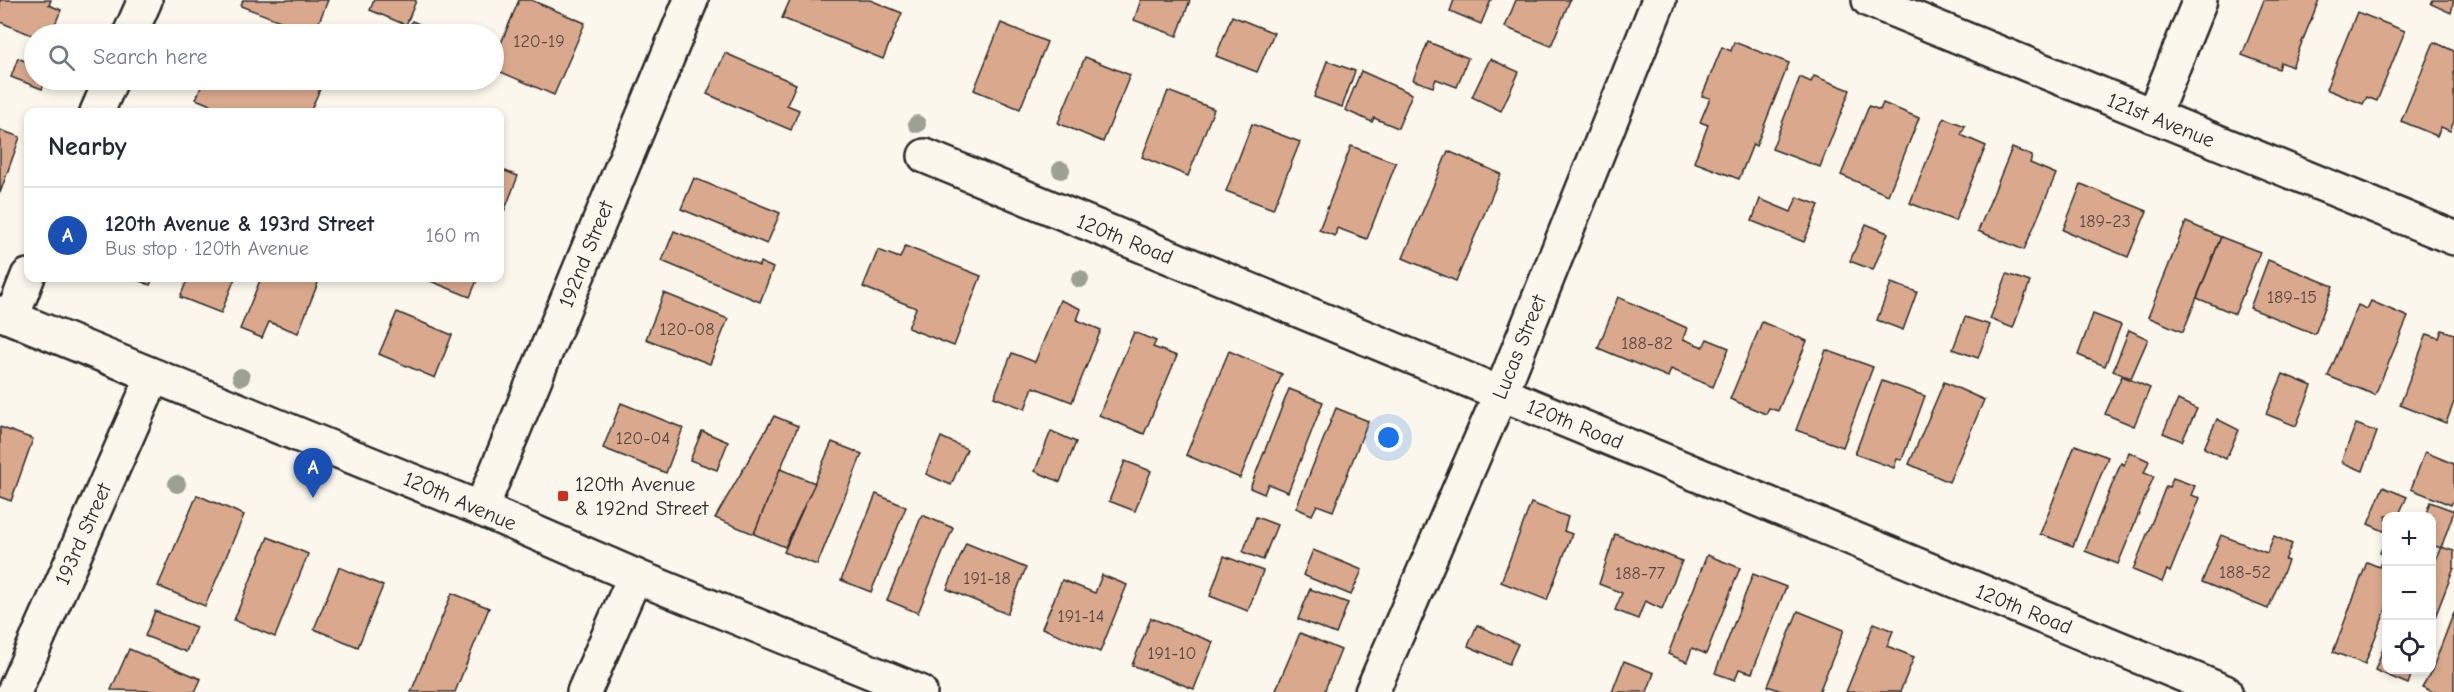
<!DOCTYPE html>
<meta charset="utf-8">
<style>
body{margin:0;font-family:"Comic Neue",sans-serif;background:#f6f6f7;color:#1f2937}
.controls{position:absolute;right:18px;bottom:18px;display:grid;overflow:hidden;border-radius:12px;box-shadow:0 3px 9px #0003}
.controls button{width:54px;height:54px;display:grid;place-items:center;padding:0;border:0;border-bottom:2px solid #e0e1e3;background:#fff;color:#1f2937;font:30px sans-serif}
.you{position:absolute;left:1389px;top:438px;width:21px;height:21px;margin:-15px;border:4px solid #fff;border-radius:50%;background:#1a73e8;box-shadow:0 0 0 9px #1a73e833}
.badge{display:grid;place-items:center;width:39px;height:39px;border-radius:50%;background:#2563eb;color:#fff;font-size:20px;font-weight:700}
.pin{position:absolute;translate:-50% -50px;filter:drop-shadow(0 2px 3px #0008)}
.pin::after{content:'';position:absolute;top:32px;width:21px;height:18px;background:inherit;clip-path:polygon(0 0,100% 0,50% 100%)}
.list{margin:0;padding:0;list-style:none}
h2{display:flex;justify-content:space-between;align-items:center;height:78px;margin:0;padding:0 24px;font-size:26px}
h2 small{font-size:20px;font-weight:400;color:#747a83}
.list li{display:grid;grid-template-columns:39px 1fr auto;gap:18px;align-items:center;box-sizing:border-box;height:96px;padding:0 24px;border-top:2px solid #e0e1e3}
.list b{display:block;font-size:22px;white-space:nowrap}
.list p{margin:0;font-size:20px;white-space:nowrap;color:#747a83}
.list em{font-size:20px;font-style:normal;color:#747a83}
.icon{flex:none;width:33px;height:33px;fill:none;stroke:currentColor;stroke-width:2;stroke-linecap:round;stroke-linejoin:round}
.map{position:relative;flex:none;width:2454px;height:692px;overflow:hidden}
.search{position:absolute;background:#fff;box-shadow:0 3px 9px #0003;left:24px;top:24px;width:480px;height:66px;display:flex;align-items:center;gap:15px;box-sizing:border-box;padding:0 21px;border-radius:33px;color:#747a83;font-size:22px}
.panel{position:absolute;background:#fff;box-shadow:0 3px 9px #0003;left:24px;top:108px;width:480px;height:174px;border-radius:12px}
.map>svg:first-child{display:block}
.building{fill:#daa98d;stroke:#2b2b2b;stroke-width:1.5}
.lines{fill:none;stroke-linecap:round;stroke-linejoin:round}
.minor-casing{stroke:#2b2b2b;stroke-width:38}
.minor{stroke:#fbf7ec;stroke-width:33}
.tree{fill:#9ca193}
.poi-dot{fill:#c8321e;stroke:#fbf7ec;stroke-width:2}
.labels{text-anchor:middle;dominant-baseline:central;stroke-width:4.5;stroke-linejoin:round;paint-order:stroke}
.number-label{font-size:18px;fill:#574a44}
.street-label{font-size:21px;fill:#2b2b2b;stroke:#fbf7ec}
.poi-label{font-size:21px;fill:#2b2b2b;stroke:#fbf7ec;text-anchor:start}
</style>
<div class="map">
<svg width="2454" height="692" viewBox="0 0 2454 692">
<rect width="100%" height="100%" fill="#fbf7ec"/>
<filter id="ink" filterUnits="userSpaceOnUse"><feTurbulence type="fractalNoise" baseFrequency=".0167" numOctaves="2"/><feDisplacementMap in="SourceGraphic" scale="12" xChannelSelector="R" yChannelSelector="G"/><feConvolveMatrix kernelMatrix="1 2 1 2 8 2 1 2 1" color-interpolation-filters="sRGB"/></filter>
<g filter="url(#ink)">
<!-- building -->
<g class="building">
<path d="M0,0h51l-2,5 12,5 -10,24 -17,2 -34,-14z"/>
<path d="M243,0h85l-14,34 -73,-28z"/>
<path d="M374,0h41l1,1 -10,24 -36,-15z"/>
<path d="M519,0h12l54,23 -31,72 -60,-26v-9z"/>
<path d="M790,0h80l32,13 -19,46 -101,-41z"/>
<path d="M1141,0h49l-13,36 -43,-16z"/>
<path d="M1454,0h37l-10,24 -31,-13z"/>
<path d="M1516,0h54l-19,46 -46,-19z"/>
<path d="M2264,0h55l-27,67 -11,-5 -2,7 -37,-14z"/>
<path d="M2433,0h21l-3,13 -20,-9z"/>
<path d="M2357,12l48,19 -28,70 -10,-4 -4,7 -37,-15z"/>
<path d="M1232,16l42,17 -17,39 -41,-16z"/>
<path d="M412,21l21,9 12,4h-39z"/>
<path d="M1001,23l46,19 -27,67 -46,-19z"/>
<path d="M1428,42l40,16 -11,29 -21,-8 -3,8 -20,-7z"/>
<path d="M1734,42l55,21 -33,83 -3,-2 -14,35 -45,-17 14,-37 -8,-3 10,-24 -8,-2 20,-49 9,4z"/>
<path d="M2434,42l20,9v70l-4,10 -9,-4 -4,9 -36,-15z"/>
<path d="M725,53l71,31 -9,21 12,5 -8,20 -84,-36z"/>
<path d="M1085,57l45,18 -27,67 -45,-19z"/>
<path d="M18,58l16,7v15h12l-4,9 -31,-12z"/>
<path d="M1490,59l29,13 -18,39 -29,-14z"/>
<path d="M1327,61l28,10 -13,36 -28,-10z"/>
<path d="M1361,71l51,23 -14,34 -24,-10 -2,4 -27,-12z"/>
<path d="M1814,76l36,14 -30,77 -48,-18 28,-72 11,5z"/>
<path d="M204,80h93l23,9 -10,23h-83l-31,-13z"/>
<path d="M1168,91l46,18 -26,67 -46,-19z"/>
<path d="M1883,103l36,15 -31,77 -47,-20 28,-69 11,4z"/>
<path d="M1944,118l21,8 -4,9 25,11 -31,75 -45,-18z"/>
<path d="M1252,124l48,18 -27,67 -47,-18z"/>
<path d="M0,130l20,7 -20,56z"/>
<path d="M1351,146l45,17 -29,76 -30,-11 -2,8 -16,-6z"/>
<path d="M2012,148l20,8 -2,7 26,11 -32,76 -46,-19z"/>
<path d="M1448,151l53,23 -45,107 -53,-23z"/>
<path d="M500,169l18,7 -18,46z"/>
<path d="M694,178l86,35 -13,31 -86,-35z"/>
<path d="M2081,184l66,27 -19,46 -65,-27z"/>
<path d="M1797,197l22,8 -15,37 -52,-21 8,-22 31,13z"/>
<path d="M2186,222l35,15 -38,95 -35,-15z"/>
<path d="M1866,224l22,9 -15,37 -23,-9z"/>
<path d="M674,231l85,35 1,-4 13,6 -13,34 -98,-41z"/>
<path d="M2221,237l39,15 -25,62 -38,-16z"/>
<path d="M905,246l76,30 -27,70 -46,-18 8,-20 -53,-21 15,-37 22,8z"/>
<path d="M2268,260l65,26 -18,48 -65,-26z"/>
<path d="M2007,274l23,8 -17,46 -23,-9z"/>
<path d="M132,278h21l-3,7z"/>
<path d="M188,278h47l-14,35 -41,-16z"/>
<path d="M261,278h59l-22,55 -29,-11 -7,16 -22,-9z"/>
<path d="M423,278h55l-8,19z"/>
<path d="M1891,283l26,9 -14,38 -26,-10z"/>
<path d="M664,293l64,26 -18,45 -64,-25z"/>
<path d="M1618,297l69,31 -4,11 20,8 4,-8 22,9 -16,39 -42,-18 -3,8 -70,-29z"/>
<path d="M1060,300l21,9 -4,11 24,10 -29,72 -39,-15 -8,22 -31,-12 18,-44 23,9z"/>
<path d="M2371,301l37,16 -33,78 -47,-19 30,-71 9,4z"/>
<path d="M397,312l55,23 -17,43 -56,-24z"/>
<path d="M2093,314l28,11 -16,41 -27,-11z"/>
<path d="M1965,317l25,8 -12,33 -25,-9z"/>
<path d="M1762,322l45,19 -29,70 -9,-3 -3,6 -36,-15z"/>
<path d="M2129,330l19,9 -17,39 -18,-7z"/>
<path d="M2442,330l12,4v68l-8,21 -46,-18 27,-71 12,4z"/>
<path d="M1134,332l22,9 -3,6 24,9 -33,78 -45,-19z"/>
<path d="M1826,350l47,17 -30,80 -47,-17z"/>
<path d="M1229,351l53,23 -42,104 -54,-23z"/>
<path d="M2283,374l29,12 -16,40 -30,-12z"/>
<path d="M2122,376l28,12 -16,38 -29,-12z"/>
<path d="M1882,381l43,15 -23,64 -5,-1 -3,9 -39,-14z"/>
<path d="M1944,382l40,18 -35,82 -40,-18z"/>
<path d="M1289,389l34,13 -35,90 -20,-8 -4,10 -14,-6z"/>
<path d="M2178,400l19,9 -15,32 -19,-8z"/>
<path d="M621,403l62,25 -17,45 -63,-25z"/>
<path d="M1336,408l32,13 -35,90 -16,-6 -5,10 -16,-7z"/>
<path d="M774,416l24,10 -44,108 -39,-16z"/>
<path d="M2217,419l22,11 -13,29 -22,-11z"/>
<path d="M2356,424l21,8 -14,39 -22,-9z"/>
<path d="M0,427l33,12 -22,62 -11,-4z"/>
<path d="M702,431l26,11 -11,28 -27,-10z"/>
<path d="M1051,431l25,11 -16,40 -25,-11z"/>
<path d="M941,437l26,12 -16,36 -25,-11z"/>
<path d="M832,442l30,12 -45,111 -33,-13z"/>
<path d="M2075,445l33,12 -35,89 -33,-12z"/>
<path d="M2129,452l20,9 -5,12 10,3 -36,88 -33,-13 36,-88 3,2z"/>
<path d="M2425,452l29,12v34l-3,7 -40,-16z"/>
<path d="M1125,461l26,10 -16,40 -26,-10z"/>
<path d="M780,469l35,14 -30,64 -31,-13z"/>
<path d="M2173,478l22,8 -4,9 9,3 -30,74 -3,-2 -5,12 -29,-12 33,-84 3,1z"/>
<path d="M2383,487l24,10 -9,19h-12v16l-18,-8z"/>
<path d="M876,494l30,13 -35,85 -30,-12z"/>
<path d="M197,495l47,20 -39,91 -47,-20z"/>
<path d="M2430,502l24,9 -13,37 -9,-3v-29h-7z"/>
<path d="M1531,503l37,14 -4,14 8,3 -25,66 -46,-18z"/>
<path d="M922,515l31,13 -35,85 -31,-13z"/>
<path d="M1256,517l21,8 -14,35 -20,-8z"/>
<path d="M1615,534l67,27 -20,48 -17,-8 -7,18 -23,-9 7,-17 -23,-9z"/>
<path d="M2221,535l46,18 7,-17 18,8 -7,16 3,1 -20,48 -66,-27z"/>
<path d="M268,537l40,17 -33,83 -41,-17z"/>
<path d="M2386,538v71l-21,55 -32,-12 34,-90 12,5 5,-12 -4,-2z"/>
<path d="M966,543l60,25 -19,46 -60,-25z"/>
<path d="M2441,547l13,4v17l-22,57v-57z"/>
<path d="M1313,550l49,20 -11,25 -48,-20z"/>
<path d="M1707,555l33,13 -34,86 -14,-6 -5,14 -19,-8z"/>
<path d="M1224,556l39,15 -15,40 -38,-15z"/>
<path d="M339,567l44,19 -25,61 -44,-18z"/>
<path d="M1753,574l33,13 -34,86 -13,-4 -4,11 -20,-7z"/>
<path d="M1102,575l25,10 -27,67 -58,-24 20,-48 33,13z"/>
<path d="M1310,589l38,14 -12,31 -38,-15z"/>
<path d="M452,593l37,15 -34,84h-44z"/>
<path d="M155,611l41,16 -10,25 -41,-16z"/>
<path d="M1798,611l46,19 -25,62h-35l-16,-6z"/>
<path d="M2454,612v80h-21l-11,-5 10,-17z"/>
<path d="M1151,618l62,24 -19,47 -62,-24z"/>
<path d="M1874,623l19,8 -6,15 27,11 -14,35h-54z"/>
<path d="M1477,625l41,19 -9,20 -41,-18z"/>
<path d="M1300,633l41,17 -17,42h-49z"/>
<path d="M2386,641v29h27l-5,14 -33,-14z"/>
<path d="M129,649l72,30 -6,13 -84,-2z"/>
<path d="M1624,661l30,12 -7,19h-35z"/>
</g>
<g class="lines">
<!-- minor casing -->
<g class="minor-casing">
<g id="minor">
<path d="M1869,0l585,238"/>
<path d="M130,34l15,-34"/>
<path d="M97,112l14,-32"/>
<path d="M2153,116l47,-116"/>
<path d="M925,156l1300,536"/>
<path d="M0,313l481,196 154,67 285,116"/>
<path d="M12,317l16,-41"/>
<path d="M481,509l210,-509"/>
<path d="M14,692l139,-315"/>
<path d="M584,692l51,-116"/>
<path d="M1372,692l129,-299 158,-393"/>
</g>
</g>
<!-- minor -->
<use href="#minor" class="minor"/>
</g>
<!-- trees -->
<g class="tree">
<circle cx="917" cy="124" r="9"/>
<circle cx="1061" cy="170" r="9"/>
<circle cx="1080" cy="279" r="9"/>
<circle cx="241" cy="377" r="9"/>
<circle cx="177" cy="484" r="9"/>
</g>
</g>
<!-- markers -->
<rect class="poi-dot" x="557" y="490" width="12" height="12" rx="3"/>
<g class="labels">
<!-- number labels -->
<g class="number-label">
<text x="539" y="41">120-19</text>
<text x="2105" y="221">189-23</text>
<text x="2292" y="297">189-15</text>
<text x="687" y="329">120-08</text>
<text x="1647" y="343">188-82</text>
<text x="643" y="438">120-04</text>
<text x="2245" y="572">188-52</text>
<text x="1640" y="573">188-77</text>
<text x="987" y="578">191-18</text>
<text x="1081" y="616">191-14</text>
<text x="1172" y="653">191-10</text>
</g>
<!-- street labels -->
<g class="street-label">
<text transform="translate(2161 120) rotate(22)">121st Avenue</text>
<text transform="translate(1125 239) rotate(22)">120th Road</text>
<text transform="translate(586 254) rotate(-68)">192nd Street</text>
<text transform="translate(1519 347) rotate(-68)">Lucas Street</text>
<text transform="translate(1575 424) rotate(22)">120th Road</text>
<text transform="translate(460 501) rotate(23)">120th Avenue</text>
<text transform="translate(83 534) rotate(-66)">193rd Street</text>
<text transform="translate(2024 609) rotate(22)">120th Road</text>
</g>
<!-- poi labels -->
<g class="poi-label">
<text x="575" y="484">120th Avenue<tspan x="575" dy="24">&amp; 192nd Street</tspan></text>
</g>
</g>
</svg>
<div class="controls">
<button>+</button>
<button>−</button>
<button><svg class="icon" aria-label="locate" viewBox="0 0 24 24"><circle cx="12" cy="12" r="6"/><path d="M12 2v4M12 18v4M2 12h4M18 12h4"/></svg></button>
</div>
<div class="you"></div>
<div class="pin badge" style="left:313px;top:498px;background:#1a4fb4">A</div>
<div class="search"><svg class="icon" aria-label="search" viewBox="0 0 24 24"><circle cx="10" cy="10" r="6"/><path d="M15 15l6 6"/></svg>Search here</div>
<section class="panel">
<h2>Nearby<small></small></h2>
<ul class="list">
<li><span class="badge" style="background:#1a4fb4">A</span><div><b>120th Avenue &amp; 193rd Street</b><p>Bus stop · 120th Avenue</p></div><em>160 m</em></li>
</ul>
</section>
</div>
